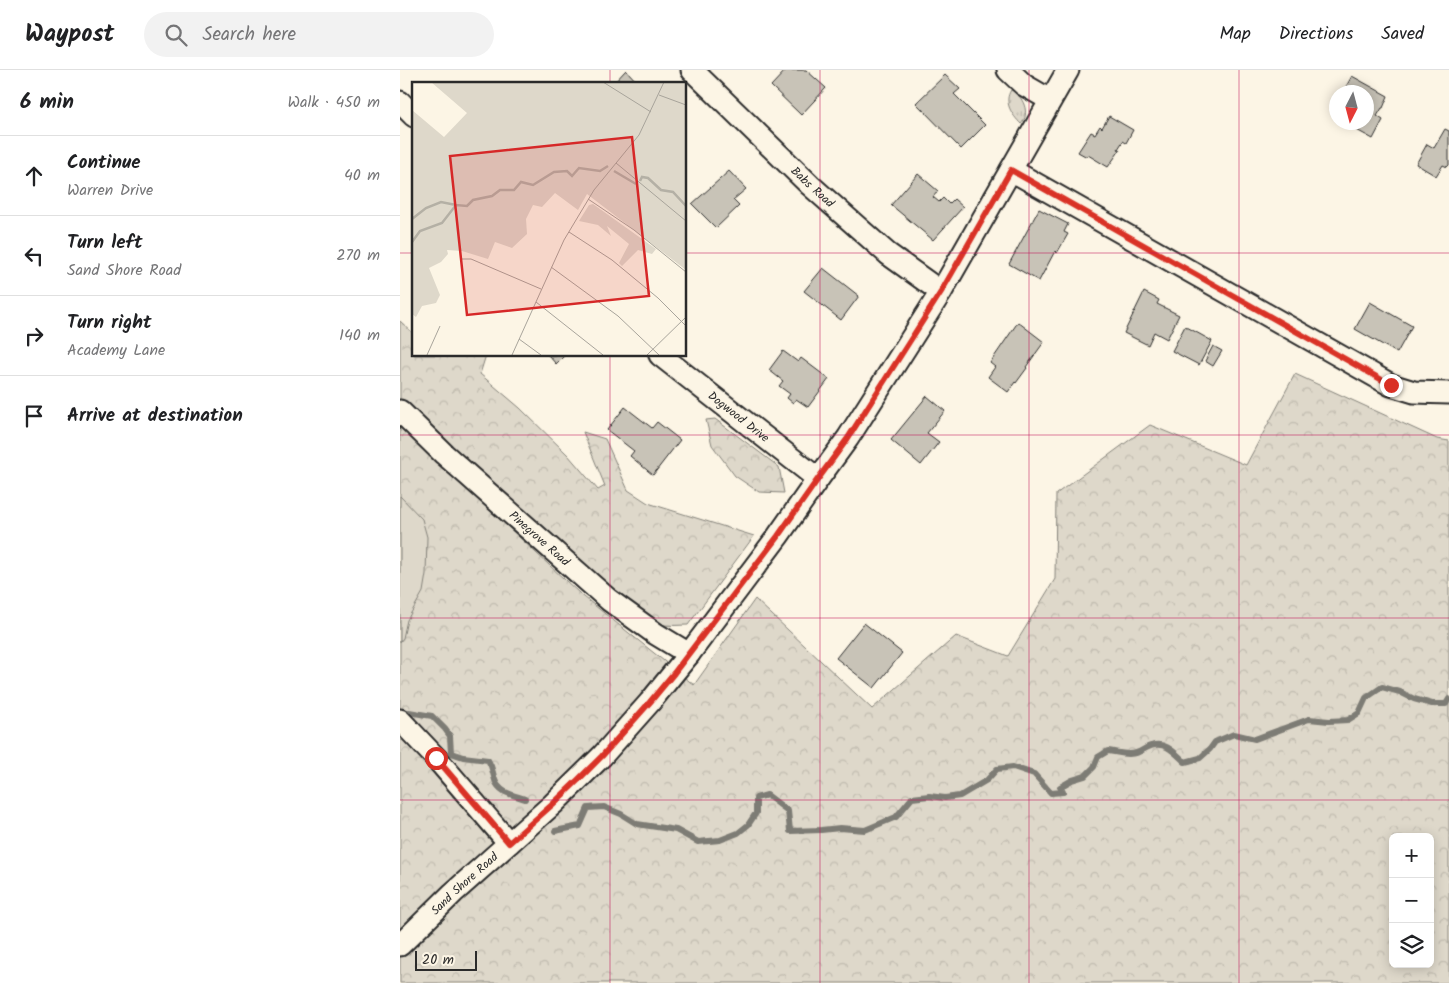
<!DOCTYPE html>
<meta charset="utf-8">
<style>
body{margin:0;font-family:Kalam,sans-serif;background:#f2f2f2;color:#202124}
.controls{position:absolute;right:15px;bottom:15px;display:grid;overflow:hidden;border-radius:8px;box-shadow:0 2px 12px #0003}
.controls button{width:45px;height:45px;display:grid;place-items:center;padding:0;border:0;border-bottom:1px solid #e0e0e0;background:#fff;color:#202124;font:25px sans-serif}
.compass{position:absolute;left:929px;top:15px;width:45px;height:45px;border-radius:50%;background:#fff;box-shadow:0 2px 12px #0003;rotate:186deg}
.scale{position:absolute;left:15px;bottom:12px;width:62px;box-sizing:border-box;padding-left:5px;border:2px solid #2b2b2b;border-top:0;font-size:14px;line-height:18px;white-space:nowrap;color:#2b2b2b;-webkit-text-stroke:4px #fcf5e5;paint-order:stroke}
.stop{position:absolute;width:15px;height:15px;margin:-11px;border:4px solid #d93025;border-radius:50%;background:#fff}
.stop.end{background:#d93025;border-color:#fff;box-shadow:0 1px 5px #0008}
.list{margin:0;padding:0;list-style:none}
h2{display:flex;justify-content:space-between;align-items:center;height:65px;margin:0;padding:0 20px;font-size:21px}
h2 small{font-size:16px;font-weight:400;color:#757577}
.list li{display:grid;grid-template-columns:32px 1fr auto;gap:15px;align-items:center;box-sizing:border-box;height:80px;padding:0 20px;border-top:1px solid #e0e0e0}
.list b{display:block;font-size:19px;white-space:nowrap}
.list p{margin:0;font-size:16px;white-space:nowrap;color:#757577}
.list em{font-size:16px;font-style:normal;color:#757577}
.icon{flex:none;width:28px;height:28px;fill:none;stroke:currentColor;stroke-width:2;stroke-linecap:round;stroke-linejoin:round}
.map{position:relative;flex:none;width:1049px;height:913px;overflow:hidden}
header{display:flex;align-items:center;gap:30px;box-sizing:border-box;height:70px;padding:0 25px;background:#fff;border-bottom:1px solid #e0e0e0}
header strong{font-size:24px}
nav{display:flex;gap:28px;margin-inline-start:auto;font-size:18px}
.search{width:350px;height:45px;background:#f2f2f2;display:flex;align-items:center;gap:12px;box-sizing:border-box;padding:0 18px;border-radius:28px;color:#757577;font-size:19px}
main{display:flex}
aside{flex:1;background:#fff}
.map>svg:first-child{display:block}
.grass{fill:url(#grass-tufts);stroke:#84827a}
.forest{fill:url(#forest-crowns);stroke:#84827a;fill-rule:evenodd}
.park{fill:#ded8ca;stroke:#84827a}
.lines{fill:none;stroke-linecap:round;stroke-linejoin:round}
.stream{stroke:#7d7b74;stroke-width:6}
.building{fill:#c8c3b7;stroke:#2b2b2b}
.minor-casing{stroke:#2b2b2b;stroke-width:25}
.minor{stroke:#fcf5e5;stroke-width:21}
.route{stroke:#d93025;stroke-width:6}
.grid{fill:none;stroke:#c2185b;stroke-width:1;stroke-opacity:0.55}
.labels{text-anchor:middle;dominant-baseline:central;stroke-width:4;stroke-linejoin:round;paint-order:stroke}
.street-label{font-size:12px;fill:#2b2b2b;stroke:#fcf5e5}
.inset-river{fill:none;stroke:#b4b0a5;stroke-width:2.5}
.inset-road{fill:none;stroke:#a8a49b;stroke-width:1}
.view{fill:#d62828;fill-opacity:0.15;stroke:#d62828;stroke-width:2.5}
.inset-edge{fill:none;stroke:#2b2b2b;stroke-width:2.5}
</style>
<header>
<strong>Waypost</strong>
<div class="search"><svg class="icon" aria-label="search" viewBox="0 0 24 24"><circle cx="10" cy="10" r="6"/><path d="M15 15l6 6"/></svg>Search here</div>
<nav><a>Map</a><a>Directions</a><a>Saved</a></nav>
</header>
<main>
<aside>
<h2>6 min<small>Walk · 450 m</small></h2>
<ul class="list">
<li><svg class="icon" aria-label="ahead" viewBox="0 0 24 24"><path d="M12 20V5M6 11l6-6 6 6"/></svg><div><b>Continue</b><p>Warren Drive</p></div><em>40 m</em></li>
<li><svg class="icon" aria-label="left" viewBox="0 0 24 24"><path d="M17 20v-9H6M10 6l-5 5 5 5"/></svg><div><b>Turn left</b><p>Sand Shore Road</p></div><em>270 m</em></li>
<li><svg class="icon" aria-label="right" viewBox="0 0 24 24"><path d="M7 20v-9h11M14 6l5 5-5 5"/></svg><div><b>Turn right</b><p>Academy Lane</p></div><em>140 m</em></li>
<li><svg class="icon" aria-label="arrive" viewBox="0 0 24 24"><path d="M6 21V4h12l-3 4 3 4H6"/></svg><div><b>Arrive at destination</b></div></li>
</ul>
</aside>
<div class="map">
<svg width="1049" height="913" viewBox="0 0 1049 913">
<defs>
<pattern id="grass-tufts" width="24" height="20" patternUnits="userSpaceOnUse" patternTransform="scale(1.25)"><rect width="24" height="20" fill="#ded8ca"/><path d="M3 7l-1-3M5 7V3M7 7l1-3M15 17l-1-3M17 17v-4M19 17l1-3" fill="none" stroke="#bfbaae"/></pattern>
<pattern id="forest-crowns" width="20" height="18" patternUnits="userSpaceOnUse" patternTransform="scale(1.25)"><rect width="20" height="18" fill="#ded8ca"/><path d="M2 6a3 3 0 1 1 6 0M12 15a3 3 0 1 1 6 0" fill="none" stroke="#bfbaae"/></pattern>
</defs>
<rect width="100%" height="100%" fill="#fcf5e5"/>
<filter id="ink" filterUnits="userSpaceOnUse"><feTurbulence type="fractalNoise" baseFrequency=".02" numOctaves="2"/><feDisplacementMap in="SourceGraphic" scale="10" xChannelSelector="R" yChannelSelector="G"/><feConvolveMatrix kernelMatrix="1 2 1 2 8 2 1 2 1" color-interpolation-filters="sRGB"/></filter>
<g filter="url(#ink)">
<!-- grass -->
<path class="grass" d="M611,20c12,5 20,24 10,34 -9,-9 -18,-22 -10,-34z"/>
<!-- forest -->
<g class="forest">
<path d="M0,251l14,13v21h72l-6,19 40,34 48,47 30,35 7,-4 -22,-54 22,7 23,51 20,13 106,33 -66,89c-8,0 -16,1 -24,0 -20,-4 -38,-22 -55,-34l-209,-189z"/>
<path d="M895,304l142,65 12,2v542h-1049v-557l179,167 115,92 61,-86 117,110 84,-73 52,20 47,-77 1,-85 94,-69 96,40zM993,767h37v127h-37z"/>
<path d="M315,349l64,48 5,26 -25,-1 -24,-16 -23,-31 -6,-25z"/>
</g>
<!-- park -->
<path class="park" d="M0,426l22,23 5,18 -1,37 -3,18 -16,28 -4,18 -3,4z"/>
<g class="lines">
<!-- stream -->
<g class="stream">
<path d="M9,642l23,4 13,13 5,7 1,17 12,4 25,3c5,8 4,11 7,20 4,13 19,15 30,19"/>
<path d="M155,761l25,-5 8,-18 16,-1 17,7 16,10 39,6 22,12 22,-2 18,-7 10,-8 8,-12v-15l11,-3 21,16 2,20 31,-1 19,-2 25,2 31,-13 16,-19 17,-2 16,2 15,-2 27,-16 10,-11 16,-2 21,7 17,19 12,-1 -3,-5 12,-7 13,-4 9,-9 4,-10 10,-6c9,1 19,5 28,2 5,-1 10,-6 15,-7 15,-5 24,7 34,16l15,-4 10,-9 5,-7 19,-8 21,5 54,-20 20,2 19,-1 11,-7 7,-15 16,-11 18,5 14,7 18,5h14l3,-5"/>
</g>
</g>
<!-- building -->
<g class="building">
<path d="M226,0l13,14h-26z"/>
<path d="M386,0h20l20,18 -25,27 -30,-29z"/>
<path d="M545,5l15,14 -6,5 31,31 -24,24 -45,-46z"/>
<path d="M952,6l36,20 -5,12h-1l-5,8 6,4 -10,19 -20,-11 3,-6h10v-30h-23z"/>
<path d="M709,46l24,14 -7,13 -3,-2 -5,8 2,1 -12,17 -20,-12 -1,2 -9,-5 13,-20 4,2 5,-8 2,2z"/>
<path d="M1045,59l4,2v34l-2,2 -4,-2 -7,11 -20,-12 11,-20 7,4z"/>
<path d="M329,101l17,18 -13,11 6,6 -23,22 -24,-24z"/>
<path d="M518,104l20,17 -5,6 6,5 4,-4 6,6 5,-5 9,8 -30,33 -42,-35z"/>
<path d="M639,139l29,15 -4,8 4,2 -11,19 -2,-2 -16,30 -30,-17z"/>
<path d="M423,198l36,28 -18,24 -37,-29z"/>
<path d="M744,222l15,8 -2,4 22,11 -12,24 -13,-7 -6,13 -24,-12z"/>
<path d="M970,232l42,24 -15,27 -42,-24z"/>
<path d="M618,252l26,20 -18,25 1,1 -11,15 -1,-1 -7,10 -20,-15 7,-10 -5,-4z"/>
<path d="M785,256l27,15 -13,24 -27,-14z"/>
<path d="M813,276l9,5 -9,15 -8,-5z"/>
<path d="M383,281l15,11 3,-4 28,21 -21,28 -12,-8 -3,4 -6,-5 3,-4 -11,-8 4,-5 -14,-11z"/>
<path d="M148,285h17l-9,9z"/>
<path d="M527,326l18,15 -18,22 12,9 -18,23 -30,-25z"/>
<path d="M225,337l27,21 5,-6 23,18 -27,35 -23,-19 4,-5 -27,-21z"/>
<path d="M464,553l38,30 -28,35 -38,-30z"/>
</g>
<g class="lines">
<!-- minor casing -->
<g class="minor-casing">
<g id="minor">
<path id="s1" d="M292,0l118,115 78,69 53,38"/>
<path d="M608,0l16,15 26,15"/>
<path d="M0,32l14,14"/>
<path d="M611,100l380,215 23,7 35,1"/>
<path id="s2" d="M260,285l158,124"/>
<path id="s3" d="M0,341l44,43 165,146 47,34 33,20"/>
<path d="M0,650l36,38 73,85"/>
<path id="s4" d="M0,875l53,-52 100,-89 49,-48 48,-54 39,-48 89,-118 40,-57 30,-41 93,-146 127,-222"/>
</g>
</g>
<!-- minor -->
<use href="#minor" class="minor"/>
</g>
</g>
<g class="lines" filter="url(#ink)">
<!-- route -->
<path class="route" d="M36,688l73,85 44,-39 25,-24 24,-24 48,-54 24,-29 104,-137 40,-57 30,-41 93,-146 70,-122 380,215"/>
</g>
<!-- grid -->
<path class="grid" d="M210,0v14M420,0v913M629,0v913M839,0v913M0,183h14M285,183h764M210,285v628M0,365h1049M0,548h1049M0,730h1049"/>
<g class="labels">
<!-- street labels -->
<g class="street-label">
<text stroke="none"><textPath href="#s1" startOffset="168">Babs Road</textPath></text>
<text stroke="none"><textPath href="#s2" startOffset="100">Dogwood Drive</textPath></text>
<text stroke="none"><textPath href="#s3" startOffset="189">Pinegrove Road</textPath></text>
<text stroke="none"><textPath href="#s4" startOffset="89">Sand Shore Road</textPath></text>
</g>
</g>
<!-- overview -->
<g transform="translate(12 12)">
<rect width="274" height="274" fill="#fcf5e5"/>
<path d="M19,0h255v188l-99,-76 -9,16 -23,-17 -13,14 -9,-2 -7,14 1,15 -15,14 -17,-6 -7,17 -26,-8 -15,-1 1,4 -7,8 -12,6 11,27 -4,8 -14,3 -6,11 -4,-3v-204l32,27 23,-24zM181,122l63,45 -4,5 -14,-4 -16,16 -3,-3 10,-19 -22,-18 4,10 -13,-11 -19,-4 10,-16z" fill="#ded8ca"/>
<path d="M227,113l10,3 32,22 -10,13 -10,-6 -8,3 -16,-12 -2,-13z" fill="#ded8ca"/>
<path class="inset-river" d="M202,89l22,13M228,99l2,-4 6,1 13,12 12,2 13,14M0,137l14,-11 15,-6 15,3M0,160l8,-11 22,-8 14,-18 11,1 6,-6 19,-4 8,-6h14l7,-8 12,3 21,-13 13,-1 5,5 7,-8 21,3 8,-5"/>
<path class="inset-road" d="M191,0l48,30M247,13l27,10M204,81l70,58M176,117l46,31 52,42M157,150l43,28 46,38 28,28M49,177h10l70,30M139,185l67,49 41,39M124,220l67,53M107,257l22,16M15,273l13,-29M100,273l52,-115 30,-50 45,-55 25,-53M235,273l39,-38"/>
<path class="view" d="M220,55l17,159 -182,19 -17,-159z"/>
<rect width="274" height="274" class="inset-edge"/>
</g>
</svg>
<div class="controls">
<button>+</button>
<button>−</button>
<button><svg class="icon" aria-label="layers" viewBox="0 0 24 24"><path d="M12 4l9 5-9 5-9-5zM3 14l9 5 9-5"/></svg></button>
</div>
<svg class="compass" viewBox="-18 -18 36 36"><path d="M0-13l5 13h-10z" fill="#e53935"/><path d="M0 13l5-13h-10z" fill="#757577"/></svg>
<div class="scale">20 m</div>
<div class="stop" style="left:36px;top:688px"></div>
<div class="stop end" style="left:991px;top:315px"></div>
</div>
</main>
